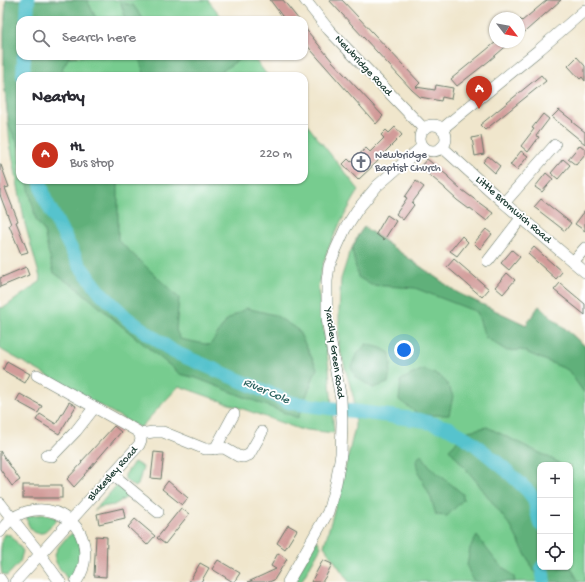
<!DOCTYPE html>
<meta charset="utf-8">
<style>
body{margin:0;font-family:"Gochi Hand",sans-serif;background:#f2f2f3;color:#2b2b33}
.controls{position:absolute;right:12px;bottom:12px;display:grid;overflow:hidden;border-radius:8px;box-shadow:0 1px 3px #0004}
.controls button{width:36px;height:36px;display:grid;place-items:center;padding:0;border:0;border-bottom:1px solid #e1e1e2;background:#fff;color:#2b2b33;font:20px sans-serif}
.compass{position:absolute;left:489px;top:12px;width:36px;height:36px;border-radius:50%;background:#fff;box-shadow:0 1px 3px #0004;rotate:121deg}
.you{position:absolute;left:404px;top:350px;width:14px;height:14px;margin:-10px;border:3px solid #fff;border-radius:50%;background:#1a73e8;box-shadow:0 0 0 6px #1a73e833}
.badge{display:grid;place-items:center;width:26px;height:26px;border-radius:50%;background:#c8321e;color:#fff;font-size:13px;font-weight:700}
.pin{position:absolute;translate:-50% -33px;filter:drop-shadow(0 1px 2px #0008)}
.pin::after{content:'';position:absolute;top:21px;width:14px;height:12px;background:inherit;clip-path:polygon(0 0,100% 0,50% 100%)}
.list{margin:0;padding:0;list-style:none}
h2{display:flex;justify-content:space-between;align-items:center;height:52px;margin:0;padding:0 16px;font-size:17px}
h2 small{font-size:13px;font-weight:400;color:#7c7c81}
.list li{display:grid;grid-template-columns:26px 1fr auto;gap:12px;align-items:center;box-sizing:border-box;height:60px;padding:0 16px;border-top:1px solid #e1e1e2}
.list b{display:block;font-size:15px;white-space:nowrap}
.list p{margin:0;font-size:13px;white-space:nowrap;color:#7c7c81}
.list em{font-size:13px;font-style:normal;color:#7c7c81}
.icon{flex:none;width:22px;height:22px;fill:none;stroke:currentColor;stroke-width:2;stroke-linecap:round;stroke-linejoin:round}
.map{position:relative;flex:none;width:585px;height:582px;overflow:hidden}
.search{position:absolute;background:#fff;box-shadow:0 1px 3px #0004;left:16px;top:16px;width:292px;height:44px;display:flex;align-items:center;gap:10px;box-sizing:border-box;padding:0 14px;border-radius:12px;color:#7c7c81;font-size:15px}
.panel{position:absolute;background:#fff;box-shadow:0 1px 3px #0004;left:16px;top:72px;width:292px;height:112px;border-radius:12px}
.map>svg:first-child{display:block}
.green{fill:#77cc8f;stroke:#4b8462;fill-rule:evenodd}
.forest{fill:#61b07a;stroke:#407657}
.lines{fill:none;stroke-linecap:round;stroke-linejoin:round}
.river{stroke:#56c3cd;stroke-width:14}
.building{fill:#d29b99}
.minor-casing{stroke:#687869;stroke-width:12}
.minor{stroke:#fff;stroke-width:11}
.labels{text-anchor:middle;dominant-baseline:central;stroke-width:3.5;stroke-linejoin:round;paint-order:stroke}
.street-label{font-size:11px;fill:#1f3d34;stroke:#fff}
.worship-label{font-size:11px;fill:#5b616d;stroke:#fff;text-anchor:start}
.water-label{font-size:12px;font-style:italic;fill:#306562;stroke:#fff}
</style>
<div class="map">
<svg width="585" height="582" viewBox="0 0 585 582">
<rect width="100%" height="100%" fill="#fff"/>
<filter id="ink" filterUnits="userSpaceOnUse"><feTurbulence type="fractalNoise" baseFrequency=".025" numOctaves="2"/><feDisplacementMap in="SourceGraphic" scale="8" xChannelSelector="R" yChannelSelector="G"/><feConvolveMatrix kernelMatrix="1 2 1 2 8 2 1 2 1" color-interpolation-filters="sRGB"/></filter>
<filter id="wash" filterUnits="userSpaceOnUse"><feTurbulence type="fractalNoise" baseFrequency=".012" numOctaves="4" result="noise"/><feDisplacementMap in="SourceGraphic" scale="16" xChannelSelector="R" yChannelSelector="G"/><feGaussianBlur stdDeviation="0.9" result="paint"/><feColorMatrix in="noise" values="0 0 0 0 0 0 0 0 0 0 0 0 0 0 0 0 0 1.4 0 .05"/><feComposite in="paint" operator="in"/></filter>
<g filter="url(#wash)">
<rect width="100%" height="100%" fill="#f0e6cc"/>
<!-- green -->
<g class="green">
<path d="M6,0h202l16,20h-204v36h232l16,20h-248v104h284v-59l55,69c-18,31 -37,63 -41,99l11,80 5,64 -35,-4 -120,-43 -39,42 -140,-79v-41l5,-1 36,-26 -16,-57 -15,-81 -6,-62v-48z"/>
<path d="M364,227l94,66 68,32 13,-19 46,40v236h-236l-25,-36 16,-56 15,-63 -1,-28 -15,-52v-36l2,-32 7,-22 10,-22zM540,465h30v102h-30z"/>
<path d="M134,462l9,5 -5,18 -3,2 -10,-7v-5z"/>
<path d="M116,486l4,2 9,8 -15,9 -14,2 -6,4z"/>
<path d="M46,514l12,5 -15,14c-1,0 -5,0 -7,0 -6,-3 -10,-11 -9,-17z"/>
<path d="M73,533l7,8 1,14 -4,14 -7,11h-2c-9,-14 -20,-21 -7,-36 4,-5 7,-8 12,-11z"/>
<path d="M4,534l7,1 12,16 -3,11 -13,14 -5,-2c-2,-9 -2,-33 2,-40z"/>
<path d="M317,540l4,7 -20,35h-8z"/>
</g>
<!-- forest -->
<g class="forest">
<path d="M6,0h81l10,20h-77v36h57l-8,1 -7,12 6,7h-48v73l-11,-24 -5,-44v-48z"/>
<path d="M121,3l12,2 11,15h-18z"/>
<path d="M138,56h106l-29,20h-70z"/>
<path d="M27,180h91v60l61,58 -3,32 4,9 30,6 17,-25 19,-12 29,7 23,15 19,38 -19,50 -102,-40 -16,-4 -62,-51 -41,-35 -13,-8 -10,-7 -6,-22 -4,-20 -8,-11z"/>
<path d="M364,227l94,66 68,32 13,-19 46,40v48l-17,-24 -47,-20 -14,1 -22,-14 -8,-25 -62,-24 -44,-3 -13,-8 -6,-27 7,-16z"/>
<path d="M366,344l15,4 9,5 1,13 -3,17 -15,5 -17,-11 -5,-10 4,-10z"/>
<path d="M423,369l17,7 7,7 6,13 -4,19h-29l-21,-15 2,-20z"/>
<path d="M487,427l63,31 9,5 1,2h-20v26l-6,22 6,17v37h30v-1l9,16h-39l-29,-55 -35,-46 -27,-32 19,-18z"/>
<path d="M421,454l10,14 32,26v6l-16,16 -11,-1 -5,-17 -13,-26 -2,-11z"/>
<path d="M477,536l19,25 18,16 1,5h-38l-5,-3 -5,-13 3,-18z"/>
</g>
<g class="lines">
<!-- river -->
<g class="river">
<path d="M27,20l1,-20"/>
<path d="M23,76l1,-20"/>
<path d="M40,180l5,19 35,67 21,27 27,26 46,33 118,51 128,17 29,8 22,13 34,28 23,22 6,8 6,25"/>
<path d="M542,567l2,15"/>
</g>
</g>
<g id="blocks">
<!-- building -->
<g class="building">
<path d="M270,0h13l16,20h-14z"/>
<path d="M329,0h13l78,83 -4,4 19,3 1,-5 17,3 -2,11 -9,-2 -1,4 -21,-4 -8,-7z"/>
<path d="M547,0h14l-42,37v-19l3,3z"/>
<path d="M304,27l28,34 51,55 -7,8 -72,-82z"/>
<path d="M496,42h15l-22,19 -32,25 -6,-7z"/>
<path d="M577,57l8,9v15l-3,-4 -2,2 -12,-13z"/>
<path d="M541,75l5,6 -61,49 -5,-5z"/>
<path d="M559,110l14,11 -1,1 13,10v12l-33,-27z"/>
<path d="M543,114l6,5 -13,17 3,1 -11,15 -7,-6 13,-17 -2,-1z"/>
<path d="M395,127l7,8 -25,25 1,1 -20,19 -15,-16 5,-5 3,3 15,-14 4,4 14,-14 -3,-3 5,-5 3,3z"/>
<path d="M481,136l3,18 -9,2 -3,-18z"/>
<path d="M580,145l5,4v5l-9,11 -8,-6z"/>
<path d="M521,151l7,5 -11,14 -7,-5z"/>
<path d="M488,156l12,10 -5,7 -12,-11z"/>
<path d="M427,159l21,17v1l14,13 31,23 -6,8 -17,-13 -1,1 -12,-9 -12,-11v-1l-25,-21z"/>
<path d="M563,159l7,6 -12,14 -7,-6z"/>
<path d="M0,165h1l8,22 -4,1 13,33 -2,1 12,30 -7,2 -12,-29 2,-1 -11,-29z"/>
<path d="M546,173l7,6 -11,13 -7,-5z"/>
<path d="M416,181l8,6 -12,16 2,2 -11,15 -7,-6 11,-16 -2,-1z"/>
<path d="M541,199l30,24 -6,8 -31,-24z"/>
<path d="M585,211v20l-10,-7z"/>
<path d="M387,215l9,6 -12,19 -8,-6z"/>
<path d="M486,229l6,5 -12,15 -6,-6z"/>
<path d="M462,236l6,6 -11,14 -7,-5z"/>
<path d="M534,247l28,25 -6,7 -28,-25z"/>
<path d="M512,250l8,7 -11,13 -8,-7z"/>
<path d="M454,259l35,30 -7,8 -35,-30z"/>
<path d="M26,267l3,8 -29,12v-9z"/>
<path d="M507,273l8,7 -12,14 -8,-7z"/>
<path d="M560,283l25,21v11l-31,-25z"/>
<path d="M7,361l23,13 -5,9 -22,-13z"/>
<path d="M20,394l22,12 -4,7 -22,-12z"/>
<path d="M69,402l7,4 -17,28 -23,-14 4,-6 16,10z"/>
<path d="M114,426l7,6 -37,43h1l-11,12 -7,-8 15,-16 -1,-1z"/>
<path d="M0,451l20,29 -8,6 -12,-17z"/>
<path d="M154,452l10,1 -3,26 -10,-1z"/>
<path d="M168,481l20,17 -6,7 -20,-16z"/>
<rect x="23" y="485" width="39" height="13"/>
<path d="M123,508l2,10 -26,6 -2,-10z"/>
<path d="M181,508l8,6 -24,30 -8,-6z"/>
<path d="M135,519l20,17 -8,9 -19,-18z"/>
<path d="M288,525l9,5 -12,19 -8,-6z"/>
<path d="M96,536l11,1 -1,40 -12,-1z"/>
<path d="M278,553l9,6 -13,21 -5,2h-21l28,-13 -5,-3z"/>
<path d="M218,560l22,13 -6,9h-1l-21,-13z"/>
<path d="M323,560l9,4 -6,12 -4,6h-11z"/>
<path d="M200,563l9,5 -8,14h-12z"/>
</g>
</g>
</g>
<g filter="url(#ink)">
<use href="#blocks" fill-opacity="0" stroke="#687869" stroke-width="1"/>
<g class="lines">
<!-- minor casing -->
<g class="minor-casing">
<g id="minor">
<path d="M305,0l24,30 95,99"/>
<circle cx="433" cy="138" r="13"/>
<path d="M442,129l98,-80 45,-39"/>
<path d="M442,147l62,56 81,69"/>
<path d="M504,203l51,-58"/>
<path d="M488,261l34,-44"/>
<path d="M573,262l12,-14"/>
<path d="M140,434l13,-2h10l42,17 19,-1 14,8 5,1 6,-2 13,-23"/>
<path d="M215,449l19,-35"/>
<path d="M46,455l6,1 24,-25 18,-23"/>
<path d="M112,474l46,38"/>
<path d="M0,503l40,51 20,28"/>
<path d="M0,532c16,-24 47,-30 70,-11 18,14 19,43 6,61"/>
<path d="M0,579l2,3"/>
<path d="M15,582l124,-137 2,-5 -1,-6 -3,-3 -100,-56"/>
<path d="M288,582l15,-26 25,-44 8,-29 5,-29 1,-32 -1,-23 -8,-43 -6,-38v-37l2,-15 7,-17 9,-20 12,-19 20,-24 46,-40"/>
</g>
</g>
<!-- minor -->
<use href="#minor" class="minor"/>
</g>
</g>
<!-- icons -->
<defs>
<g id="church-ring" transform="scale(1)"><circle r="9.5" fill="#fff" stroke="#6b7280" stroke-width="1.5"/><path d="M-1.2-6h2.4v3.5h3.3v2.4h-3.3V6h-2.4V-.1h-3.3v-2.4h3.3Z" fill="#6b7280"/></g>
</defs>
<g fill-rule="evenodd">
<use href="#church-ring" x="361" y="162"/>
</g>
<g class="labels">
<!-- street labels -->
<g class="street-label">
<text transform="translate(363 66) rotate(47)">Newbridge Road</text>
<text transform="translate(513 210) rotate(41)">Little Bromwich Road</text>
<text transform="translate(334 353) rotate(82)">Yardley Green Road</text>
<text transform="translate(113 474) rotate(-48)">Blakesley Road</text>
</g>
<!-- worship labels -->
<g class="worship-label">
<text x="375" y="156">Newbridge<tspan x="375" dy="13">Baptist Church</tspan></text>
</g>
<!-- water labels -->
<g class="water-label">
<text transform="translate(266 392) rotate(23)">River Cole</text>
</g>
</g>
</svg>
<div class="controls">
<button>+</button>
<button>−</button>
<button><svg class="icon" aria-label="locate" viewBox="0 0 24 24"><circle cx="12" cy="12" r="6"/><path d="M12 2v4M12 18v4M2 12h4M18 12h4"/></svg></button>
</div>
<svg class="compass" viewBox="-18 -18 36 36"><path d="M0-13l5 13h-10z" fill="#e53935"/><path d="M0 13l5-13h-10z" fill="#7c7c81"/></svg>
<div class="you"></div>
<div class="pin badge" style="left:479px;top:109px">A</div>
<div class="search"><svg class="icon" aria-label="search" viewBox="0 0 24 24"><circle cx="10" cy="10" r="6"/><path d="M15 15l6 6"/></svg>Search here</div>
<section class="panel">
<h2>Nearby<small></small></h2>
<ul class="list">
<li><span class="badge">A</span><div><b>HL</b><p>Bus stop</p></div><em>220 m</em></li>
</ul>
</section>
</div>
